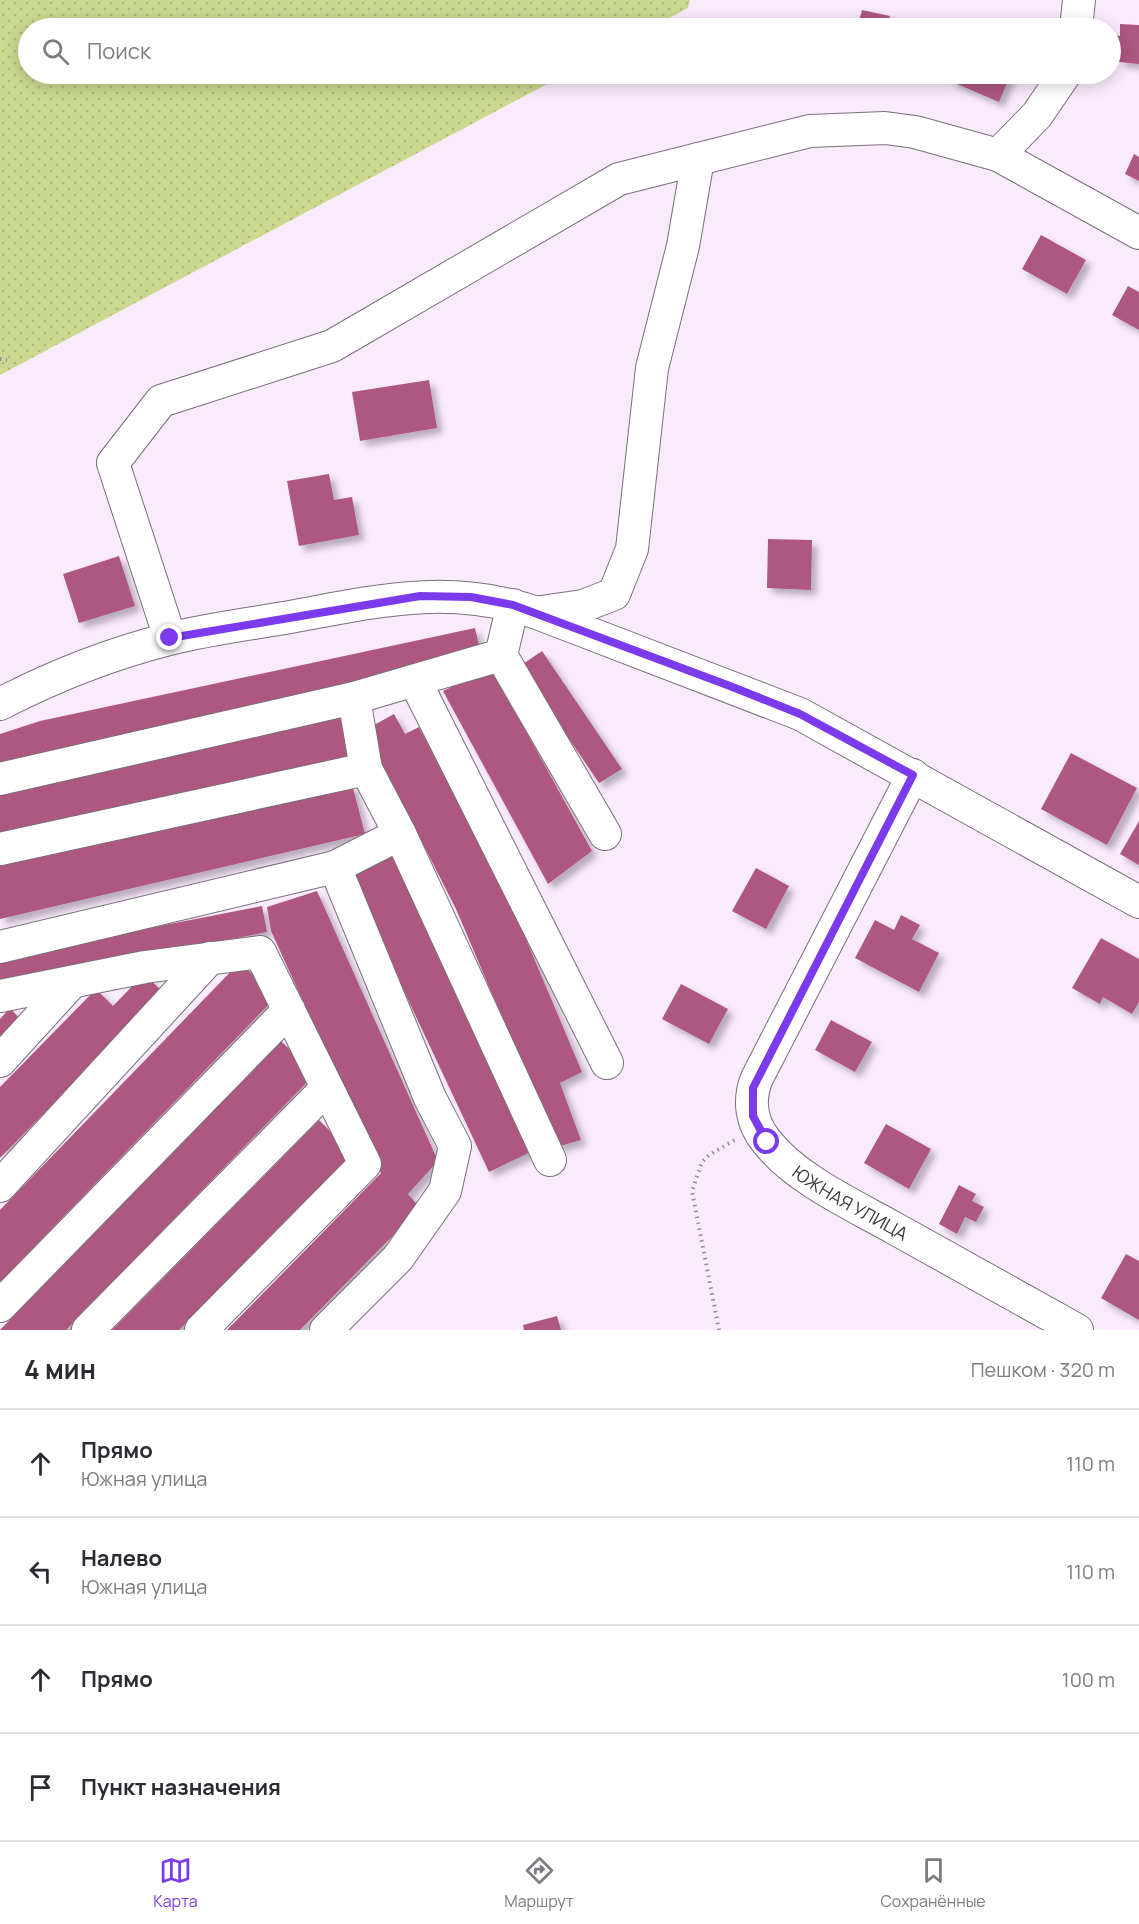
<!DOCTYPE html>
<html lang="ru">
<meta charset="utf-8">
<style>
body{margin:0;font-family:Manrope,sans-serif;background:#f2f2f3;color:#2b2b33}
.stop{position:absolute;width:18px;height:18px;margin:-14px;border:4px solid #7c3aed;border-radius:50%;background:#fff}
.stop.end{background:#7c3aed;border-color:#fff;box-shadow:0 2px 6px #0008}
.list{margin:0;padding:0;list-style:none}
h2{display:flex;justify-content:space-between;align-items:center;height:78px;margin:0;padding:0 24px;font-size:26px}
h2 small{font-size:20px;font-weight:400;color:#7c7c81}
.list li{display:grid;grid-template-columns:39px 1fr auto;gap:18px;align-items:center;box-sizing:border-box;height:108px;padding:0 24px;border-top:2px solid #e1e1e2}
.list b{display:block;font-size:22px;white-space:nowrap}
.list p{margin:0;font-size:20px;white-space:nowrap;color:#7c7c81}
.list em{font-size:20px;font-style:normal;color:#7c7c81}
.icon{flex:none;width:33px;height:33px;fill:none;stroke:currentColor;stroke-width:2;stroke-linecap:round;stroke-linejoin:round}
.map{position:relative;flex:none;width:1139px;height:1330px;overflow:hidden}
.search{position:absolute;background:#fff;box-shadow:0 3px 15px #0003;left:18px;right:18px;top:18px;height:66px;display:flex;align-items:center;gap:15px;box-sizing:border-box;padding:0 21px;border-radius:33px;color:#7c7c81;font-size:22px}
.sheet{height:510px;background:#fff}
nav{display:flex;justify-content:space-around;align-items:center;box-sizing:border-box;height:84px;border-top:2px solid #e1e1e2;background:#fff;font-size:16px;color:#7c7c81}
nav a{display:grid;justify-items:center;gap:3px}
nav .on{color:#7c3aed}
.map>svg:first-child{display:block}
.grass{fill:url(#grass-dots)}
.building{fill:#ae5980;filter:url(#shadow)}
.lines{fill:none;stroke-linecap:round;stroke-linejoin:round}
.minor-casing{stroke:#7a6d7c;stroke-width:34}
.path{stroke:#978c98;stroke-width:4;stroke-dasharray:1.5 4.5;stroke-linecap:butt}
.minor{stroke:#fff;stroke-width:32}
.route{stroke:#7c3aed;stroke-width:8}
.labels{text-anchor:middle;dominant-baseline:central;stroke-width:6;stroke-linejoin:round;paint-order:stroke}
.street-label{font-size:18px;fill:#3f3940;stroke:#fefefe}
</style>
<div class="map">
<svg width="1139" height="1330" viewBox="0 0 1139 1330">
<defs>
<pattern id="grass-dots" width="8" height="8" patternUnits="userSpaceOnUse" patternTransform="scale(1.5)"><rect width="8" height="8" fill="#cbd990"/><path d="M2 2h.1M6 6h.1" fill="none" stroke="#afbb7d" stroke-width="1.8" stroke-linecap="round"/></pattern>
<filter id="shadow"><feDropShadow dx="5.5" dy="5.5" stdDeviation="3" flood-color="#0004"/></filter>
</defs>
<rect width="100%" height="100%" fill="#faebfc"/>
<!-- grass -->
<path class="grass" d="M0,0h690l-2,8 -38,20h-622v46h538l-566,301z"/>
<!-- building -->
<g class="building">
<path d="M862,10l28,6 -3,12h-30z"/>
<path d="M1120,24l19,1v39l-20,-2 1,-17h-8l1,-10 7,1z"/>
<path d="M954,74h57l-12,28 -49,-21z"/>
<path d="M1134,154l5,3v24l-14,-7z"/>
<path d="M1041,235l45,25 -19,34 -45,-25z"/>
<path d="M1128,286l11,6v38l-27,-15z"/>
<path d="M429,380l8,48 -77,13 -8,-49z"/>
<path d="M329,474l5,26 18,-3 7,38 -60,11 -12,-65z"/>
<path d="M768,539l44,1 -1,50 -44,-2z"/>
<path d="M119,556l16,50 -56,17 -16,-49z"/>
<path d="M475,628l6,26 -481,114v-34l40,-13z"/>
<path d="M542,651l80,118 -23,14 -79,-117z"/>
<path d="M491,668l101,183 -44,33 -105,-193z"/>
<path d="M345,707l9,50 -354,80v-50z"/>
<path d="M394,714l11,20 14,-7 82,153 81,192 -22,11 21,57 -24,7 -101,-238 -91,-179z"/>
<path d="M1071,753l66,35 -30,57 -66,-36z"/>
<path d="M352,784l13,50 -365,85v-55z"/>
<path d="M1139,821v44l-19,-11z"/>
<path d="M393,850l142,300 -46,22 -141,-300z"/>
<path d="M756,868l33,18 -23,43 -34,-18z"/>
<path d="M317,891l121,270 -30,33 12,14 -120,122h-73l154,-157 -110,-242 -4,-24z"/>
<path d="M262,906l5,26 -267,53v-28z"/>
<path d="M901,915l19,10 -8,14 27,14 -20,39 -64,-34 20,-38 19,10z"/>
<path d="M1101,938l38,21v43l-7,12 -29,-17 -3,7 -28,-16z"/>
<path d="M240,962l36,35 -276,285v-72z"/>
<path d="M144,974l19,18 -163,166v-71l96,-98 17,17z"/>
<path d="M681,984l47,25 -19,35 -47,-25z"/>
<path d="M10,1008l10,11 -20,21v-21z"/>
<path d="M831,1020l41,22 -17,30 -40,-22z"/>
<path d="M280,1040l35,34 -249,256h-66z"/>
<path d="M319,1120l34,34 -174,176h-67z"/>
<path d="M886,1124l45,25 -22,40 -45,-26z"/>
<path d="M959,1185l17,9 -4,7 12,6 -8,15 -11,-5 -8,17 -18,-10z"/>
<path d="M1126,1254l13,7v59l-38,-22z"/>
<path d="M557,1316l4,14h-37l-1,-5z"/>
</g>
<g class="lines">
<!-- minor casing -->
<g class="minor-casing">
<g id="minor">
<path d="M1076,28l3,-28"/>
<path d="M998,155l39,-40 28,-41"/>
<path d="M541,612l42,-6 31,-12 18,-45 20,-181 31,-122 15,-87"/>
<path d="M170,638l-57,-175 48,-62 171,-55 287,-167 191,-48 75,-3 30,4 83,23 141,78"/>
<path d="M501,655l104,179"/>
<path d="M415,681l192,382"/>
<path d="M0,704c54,-28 110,-50 169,-65 40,-10 81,-15 121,-22 87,-16 160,-34 247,-4l263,101 339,188"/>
<path id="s1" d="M913,775l-156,303c-9,22 -6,45 10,64 29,37 86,63 127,86 61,34 122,68 183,102"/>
<path d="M0,779l354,-81"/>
<path d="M400,834l150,326"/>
<path d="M0,849l366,-80"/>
<path d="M0,947l335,-80"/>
<path d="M0,996l145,-29 115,-15 105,212 -164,166"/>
<path d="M0,1061l72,-79"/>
<path d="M0,1186l210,-228"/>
<path d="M0,1306l289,-296"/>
<path d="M88,1330l239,-242"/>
<path d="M326,1330l72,-72 47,-67 10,-45 -25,-48 -95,-231 65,-33 -34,-65 -12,-71 147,-43 12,-50"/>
</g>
</g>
<!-- path -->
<g class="path">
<path d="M0,359l7,1"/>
<path d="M719,1330l-27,-139 10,-29 7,-7 26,-15"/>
</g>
<!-- minor -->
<use href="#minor" class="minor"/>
</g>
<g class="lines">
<!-- route -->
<path class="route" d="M170,638l250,-42 51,1 42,8 217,81 70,28 113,61 -160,313v28l14,26"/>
</g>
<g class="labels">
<!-- street labels -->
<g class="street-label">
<text stroke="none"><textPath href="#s1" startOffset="513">ЮЖНАЯ УЛИЦА</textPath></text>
</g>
</g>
</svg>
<div class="stop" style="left:767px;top:1142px"></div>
<div class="stop end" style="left:170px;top:638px"></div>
<div class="search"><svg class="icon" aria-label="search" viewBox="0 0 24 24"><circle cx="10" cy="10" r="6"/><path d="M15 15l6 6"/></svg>Поиск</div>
</div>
<section class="sheet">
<h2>4 мин<small>Пешком · 320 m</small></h2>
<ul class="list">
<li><svg class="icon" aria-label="ahead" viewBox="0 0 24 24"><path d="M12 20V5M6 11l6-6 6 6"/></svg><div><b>Прямо</b><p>Южная улица</p></div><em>110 m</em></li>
<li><svg class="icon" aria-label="left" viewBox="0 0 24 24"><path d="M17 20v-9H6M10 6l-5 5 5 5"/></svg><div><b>Налево</b><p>Южная улица</p></div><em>110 m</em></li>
<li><svg class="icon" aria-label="ahead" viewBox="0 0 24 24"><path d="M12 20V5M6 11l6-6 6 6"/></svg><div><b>Прямо</b></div><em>100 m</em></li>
<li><svg class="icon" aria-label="arrive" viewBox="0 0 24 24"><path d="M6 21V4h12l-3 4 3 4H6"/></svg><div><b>Пункт назначения</b></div></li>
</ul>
</section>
<nav>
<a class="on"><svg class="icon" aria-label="map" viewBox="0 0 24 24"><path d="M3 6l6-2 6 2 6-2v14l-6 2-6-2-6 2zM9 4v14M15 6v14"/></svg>Карта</a>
<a><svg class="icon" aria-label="directions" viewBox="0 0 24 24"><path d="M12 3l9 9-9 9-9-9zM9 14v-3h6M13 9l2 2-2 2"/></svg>Маршрут</a>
<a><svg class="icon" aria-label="saved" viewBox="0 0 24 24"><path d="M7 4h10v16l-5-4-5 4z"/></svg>Сохранённые</a>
</nav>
